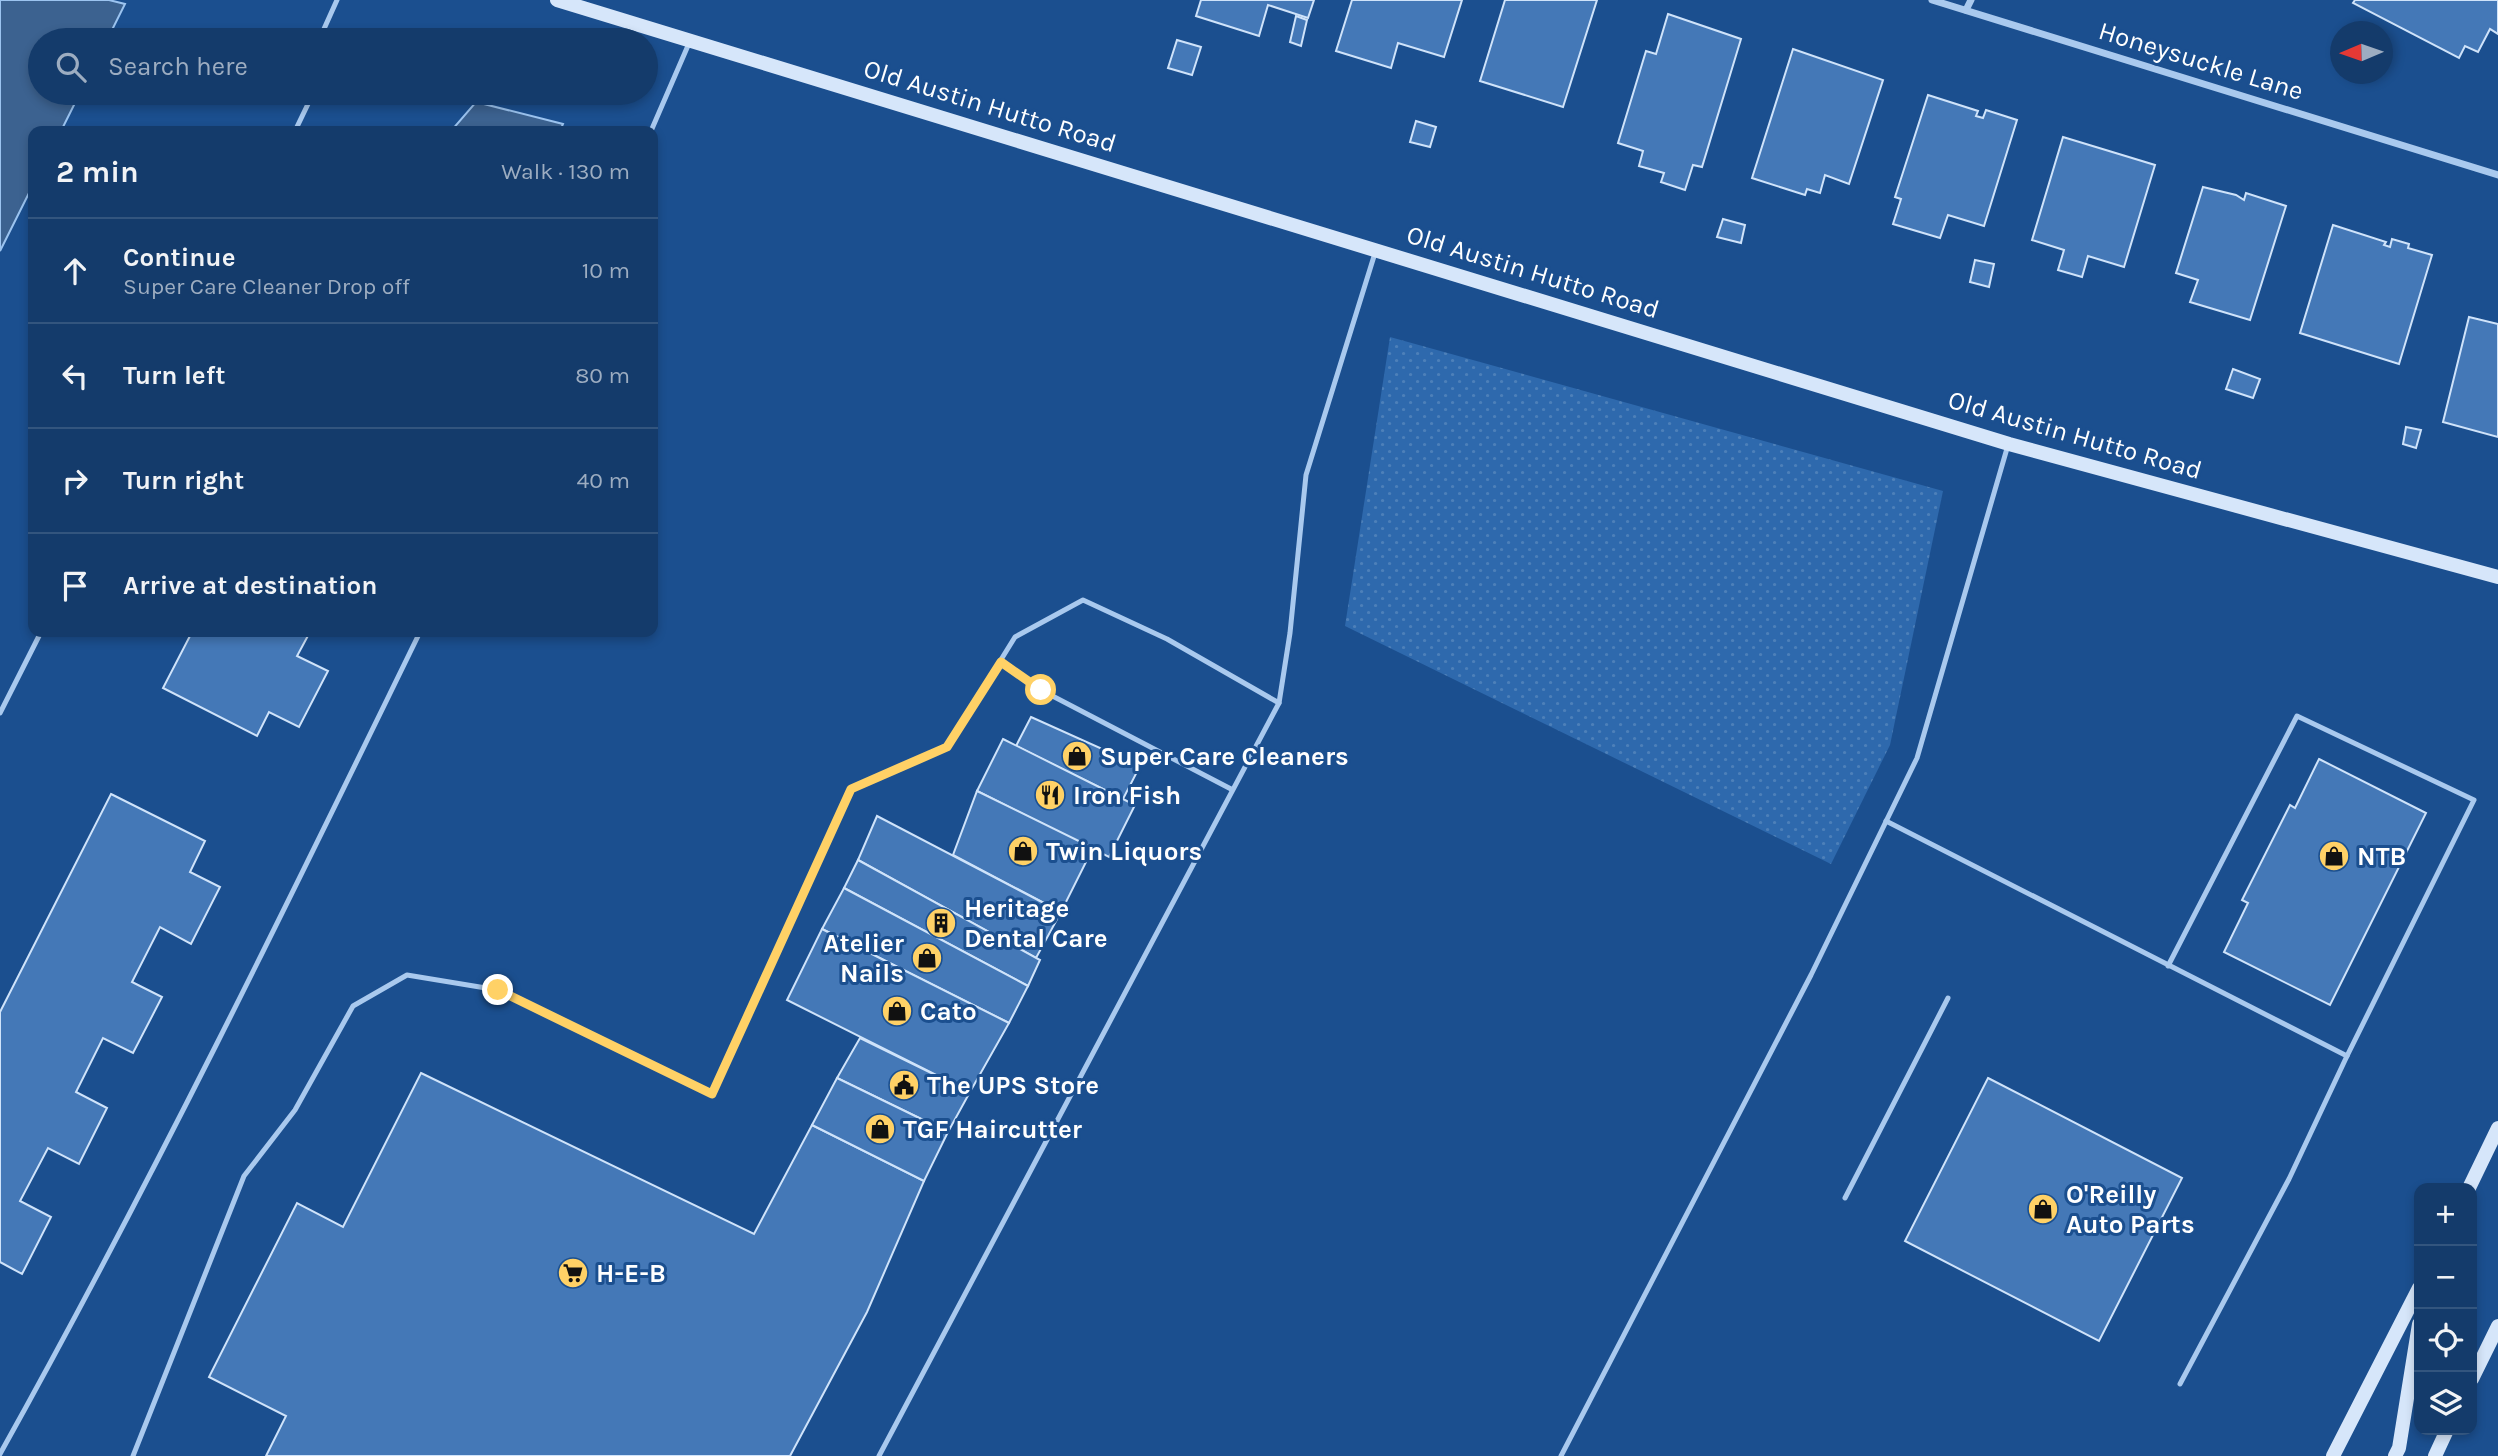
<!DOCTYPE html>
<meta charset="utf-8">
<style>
body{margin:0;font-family:Karla,sans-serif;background:#1d4271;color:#f1f3f6}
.controls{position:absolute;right:21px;bottom:21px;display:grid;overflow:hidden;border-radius:14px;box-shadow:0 4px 10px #0003}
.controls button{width:63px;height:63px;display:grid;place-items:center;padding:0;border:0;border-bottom:2px solid #33557e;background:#143b6b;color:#f1f3f6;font:35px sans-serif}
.compass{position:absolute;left:2330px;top:21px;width:63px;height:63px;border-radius:50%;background:#143b6b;box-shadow:0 4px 10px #0003;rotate:268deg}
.stop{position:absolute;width:21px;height:21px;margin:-16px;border:5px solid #ffd166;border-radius:50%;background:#fff}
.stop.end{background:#ffd166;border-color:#fff;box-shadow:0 2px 7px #0008}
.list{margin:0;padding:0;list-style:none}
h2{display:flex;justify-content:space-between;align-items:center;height:91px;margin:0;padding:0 28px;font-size:30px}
h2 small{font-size:23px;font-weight:400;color:#9dadc1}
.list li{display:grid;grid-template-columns:46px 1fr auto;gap:21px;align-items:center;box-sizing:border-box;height:105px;padding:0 28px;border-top:2px solid #33557e}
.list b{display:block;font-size:26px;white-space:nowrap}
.list p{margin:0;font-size:23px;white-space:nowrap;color:#9dadc1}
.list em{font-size:23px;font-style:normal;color:#9dadc1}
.icon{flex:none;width:38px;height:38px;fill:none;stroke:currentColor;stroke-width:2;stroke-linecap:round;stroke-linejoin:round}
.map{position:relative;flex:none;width:2498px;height:1456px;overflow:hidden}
.search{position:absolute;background:#143b6b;box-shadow:0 4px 10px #0003;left:28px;top:28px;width:630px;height:77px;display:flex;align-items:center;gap:18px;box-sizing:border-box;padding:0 24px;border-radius:38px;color:#9dadc1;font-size:26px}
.panel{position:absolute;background:#143b6b;box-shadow:0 4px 10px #0003;left:28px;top:126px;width:630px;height:511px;border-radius:14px}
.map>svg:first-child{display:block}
.green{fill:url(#green-dots)}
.water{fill:#3c6290;stroke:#9cc4f0;stroke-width:2}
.building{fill:#4478b7;stroke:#cfe3fa;stroke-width:2}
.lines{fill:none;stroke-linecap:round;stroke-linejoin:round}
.lane{stroke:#a9c9ee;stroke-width:5}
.street{stroke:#a9c9ee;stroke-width:7}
.secondary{stroke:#d6e6fa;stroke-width:14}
.route{stroke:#ffd166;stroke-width:9}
.labels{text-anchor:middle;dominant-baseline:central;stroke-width:6;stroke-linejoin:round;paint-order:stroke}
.street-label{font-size:26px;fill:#fff;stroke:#1b4f8f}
.poi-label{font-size:26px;font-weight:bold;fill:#fff;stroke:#1b4f8f;text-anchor:start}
</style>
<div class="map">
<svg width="2498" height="1456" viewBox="0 0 2498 1456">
<defs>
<pattern id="green-dots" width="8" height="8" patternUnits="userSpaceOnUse" patternTransform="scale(1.75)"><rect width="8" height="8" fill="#2e69ad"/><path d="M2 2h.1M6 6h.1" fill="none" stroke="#4d80b9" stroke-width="1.8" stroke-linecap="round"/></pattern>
</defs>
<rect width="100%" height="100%" fill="#1b4f8f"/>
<!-- green -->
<path class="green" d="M1390,337l553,154 -53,254 -59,119 -486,-238z"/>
<!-- water -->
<g class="water">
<path d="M0,0h109l16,4 -18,36h-67v53h40l-19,38h-28v54l-33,66z"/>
<path d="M476,102l87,22 -3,7h-109z"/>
</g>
<!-- building -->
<g class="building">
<path d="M1201,0h113l-6,18 -40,-13 -9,31 -63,-20z"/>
<path d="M1352,0h110l-18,57 -46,-14 -7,25 -55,-17z"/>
<path d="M1505,0h92l-34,107 -83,-26z"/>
<path d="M2355,0h143v34l-8,-5 -12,23 -13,-6 -6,12 -106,-55z"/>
<path d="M1668,14l73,25 -39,128 -9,-2 -8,25 -24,-8 3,-9 -25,-7 4,-15 -25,-8 28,-92 10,3z"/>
<path d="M1296,16l11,4 -6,26 -11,-4z"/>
<path d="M1177,40l24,7 -9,28 -24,-7z"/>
<path d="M1793,49l90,31 -34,104 -24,-9 -5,18 -13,-4 -2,6 -53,-17z"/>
<path d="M1928,95l50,16 -2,5 7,2 3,-8 31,10 -33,106 -36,-11 -8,23 -47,-14 8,-25 -6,-2z"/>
<path d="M1416,121l20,6 -6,20 -20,-5z"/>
<path d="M2063,137l92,28 -31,102 -36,-11 -6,21 -24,-7 6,-20 -32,-10z"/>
<path d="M2203,187l33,8 8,5 2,-7 40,13 -36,114 -60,-18 8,-22 -22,-7z"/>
<path d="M1723,219l22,6 -4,18 -24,-6z"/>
<path d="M2333,225l53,17 -2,3 6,2 2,-8 17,5 -1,4 24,7 -33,109 -99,-31z"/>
<path d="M1975,260l19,4 -5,23 -19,-5z"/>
<path d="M2469,317l29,7v113l-55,-15z"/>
<path d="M2233,369l27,10 -7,19 -27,-9z"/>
<path d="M2406,427l15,3 -5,18 -13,-4z"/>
<path d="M192,632h118l-13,24 31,15 -29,56 -30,-15 -12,24 -94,-48z"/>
<path d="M1031,717l109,49 -17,33 -107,-53z"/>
<path d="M1003,739l132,66 -26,52 -132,-66z"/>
<path d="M2319,759l107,54 -96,192 -106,-53 24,-49 -6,-3 48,-95 5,3z"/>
<path d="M977,791l116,57 -32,64 -108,-57z"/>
<path d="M111,794l94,47 -15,31 30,15 -29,57 -31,-17 -28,55 30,15 -29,56 -30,-15 -27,54 31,16 -28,56 -31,-16 -28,53 31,16 -29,57 -22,-12v-250z"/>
<path d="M877,816l184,96 -25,46 -178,-98z"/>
<path d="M858,860l182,100 -12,26 -184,-98z"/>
<path d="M844,888l184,98 -19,37 -187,-94z"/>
<path d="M822,929l187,94 -39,69 -183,-92z"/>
<path d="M860,1038l110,54 -22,40 -111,-54z"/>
<path d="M421,1073l333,161 58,-109 112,56 -57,131 -77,144h-524l20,-40 -77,-39 88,-174 46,24z"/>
<path d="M837,1078l111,54 -24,49 -112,-56z"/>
<path d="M1988,1078l194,100 -83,163 -194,-100z"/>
</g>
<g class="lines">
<!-- lane -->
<g class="lane">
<path d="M319,40l18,-40"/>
<path d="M295,131l13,-27 2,-11"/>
<path d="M651,131l39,-90"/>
<path d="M1001,662l40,28 190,99"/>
<path d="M0,713l41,-81"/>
<path d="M1886,821l461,235 127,-256 -177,-84 -129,250"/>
<path d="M1845,1198l103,-200"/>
<path d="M2180,1384l109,-205 58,-123"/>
<path d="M0,1454c150,-269 285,-545 420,-822"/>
<path d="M133,1456l111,-280 51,-66 58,-104 54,-31 91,15 214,104 139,-305 96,-42 68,-110 68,-37 84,39 112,64"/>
<path d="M879,1456l400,-753 11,-70 16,-158 69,-222"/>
<path d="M1561,1456l250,-481 106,-217 91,-313"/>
</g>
<!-- street -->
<g class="street">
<path d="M1932,0l566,175"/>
<path d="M1966,10l5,-10"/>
</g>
<!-- secondary -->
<g class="secondary">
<path d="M557,0l1452,444 489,133"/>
<path d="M2469,1188l29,-60"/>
<path d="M2472,1379l26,-53"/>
<path d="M2333,1456l86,-168"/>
<path d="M2395,1456l4,-8 20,-124"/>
<path d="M2435,1456l12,-26"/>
</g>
</g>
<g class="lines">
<!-- route -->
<path class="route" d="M498,990l214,104 139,-305 96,-42 54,-85 40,28"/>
</g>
<!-- icons -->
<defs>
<g id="shop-disc" transform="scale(1.575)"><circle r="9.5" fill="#ffd166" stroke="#1b4f8f"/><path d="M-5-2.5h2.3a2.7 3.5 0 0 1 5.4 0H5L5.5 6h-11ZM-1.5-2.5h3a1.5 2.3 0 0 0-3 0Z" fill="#111"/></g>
<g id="restaurant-disc" transform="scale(1.575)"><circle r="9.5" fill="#ffd166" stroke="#1b4f8f"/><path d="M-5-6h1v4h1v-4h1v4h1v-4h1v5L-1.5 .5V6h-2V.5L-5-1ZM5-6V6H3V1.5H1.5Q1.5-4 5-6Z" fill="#111"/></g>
<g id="building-disc" transform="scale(1.575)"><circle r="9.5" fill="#ffd166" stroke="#1b4f8f"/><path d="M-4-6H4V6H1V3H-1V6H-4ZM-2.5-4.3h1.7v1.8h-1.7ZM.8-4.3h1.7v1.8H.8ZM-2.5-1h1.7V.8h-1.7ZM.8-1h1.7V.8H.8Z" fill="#111"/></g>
<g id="civic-disc" transform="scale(1.575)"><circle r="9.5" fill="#ffd166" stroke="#1b4f8f"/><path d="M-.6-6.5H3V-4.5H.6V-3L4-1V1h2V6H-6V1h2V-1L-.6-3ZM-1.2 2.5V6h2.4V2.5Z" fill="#111"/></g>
<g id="supermarket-disc" transform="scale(1.575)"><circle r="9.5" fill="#ffd166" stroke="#1b4f8f"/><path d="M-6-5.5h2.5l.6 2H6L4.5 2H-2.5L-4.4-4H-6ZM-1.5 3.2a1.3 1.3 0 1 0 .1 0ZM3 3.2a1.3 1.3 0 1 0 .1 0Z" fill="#111"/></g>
</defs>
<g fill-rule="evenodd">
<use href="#shop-disc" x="1077" y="756"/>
<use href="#restaurant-disc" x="1050" y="795"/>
<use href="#shop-disc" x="1023" y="851"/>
<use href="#shop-disc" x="2334" y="856"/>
<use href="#building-disc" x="941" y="923"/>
<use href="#shop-disc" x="927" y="958"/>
<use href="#shop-disc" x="897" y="1011"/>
<use href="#civic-disc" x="904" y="1085"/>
<use href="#shop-disc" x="880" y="1129"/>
<use href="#shop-disc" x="2043" y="1209"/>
<use href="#supermarket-disc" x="573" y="1273"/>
</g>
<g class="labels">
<!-- street labels -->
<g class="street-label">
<text transform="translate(2201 61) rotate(17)">Honeysuckle Lane</text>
<text transform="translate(990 106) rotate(17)">Old Austin Hutto Road</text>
<text transform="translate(1533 272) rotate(17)">Old Austin Hutto Road</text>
<text transform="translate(2075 435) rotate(16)">Old Austin Hutto Road</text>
</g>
<!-- poi labels -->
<g class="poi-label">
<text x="1100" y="756">Super Care Cleaners</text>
<text x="1073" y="795">Iron Fish</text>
<text x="1046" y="851">Twin Liquors</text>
<text x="2357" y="856">NTB</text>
<text x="964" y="908">Heritage<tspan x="964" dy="30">Dental Care</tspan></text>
<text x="904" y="943" text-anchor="end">Atelier<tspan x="904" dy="30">Nails</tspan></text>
<text x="920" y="1011">Cato</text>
<text x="927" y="1085">The UPS Store</text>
<text x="903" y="1129">TGF Haircutter</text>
<text x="2066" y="1194">O'Reilly<tspan x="2066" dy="30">Auto Parts</tspan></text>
<text x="596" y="1273">H-E-B</text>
</g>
</g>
</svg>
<div class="controls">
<button>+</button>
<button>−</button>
<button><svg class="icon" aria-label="locate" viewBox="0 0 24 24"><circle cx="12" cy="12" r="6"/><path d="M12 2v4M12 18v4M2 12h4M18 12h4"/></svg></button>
<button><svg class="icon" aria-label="layers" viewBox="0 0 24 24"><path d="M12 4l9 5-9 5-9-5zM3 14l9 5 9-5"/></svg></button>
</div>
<svg class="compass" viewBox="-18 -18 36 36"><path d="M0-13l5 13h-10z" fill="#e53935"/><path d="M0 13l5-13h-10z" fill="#9dadc1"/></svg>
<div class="stop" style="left:1041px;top:690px"></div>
<div class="stop end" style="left:498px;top:990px"></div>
<div class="search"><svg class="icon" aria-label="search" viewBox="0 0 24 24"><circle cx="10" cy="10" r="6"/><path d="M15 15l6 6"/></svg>Search here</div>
<section class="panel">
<h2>2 min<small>Walk · 130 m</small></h2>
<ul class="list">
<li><svg class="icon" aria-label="ahead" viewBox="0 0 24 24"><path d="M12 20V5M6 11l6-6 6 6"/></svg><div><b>Continue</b><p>Super Care Cleaner Drop off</p></div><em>10 m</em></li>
<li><svg class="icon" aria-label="left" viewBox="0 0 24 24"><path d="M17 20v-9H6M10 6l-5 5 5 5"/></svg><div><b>Turn left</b></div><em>80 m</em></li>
<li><svg class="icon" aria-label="right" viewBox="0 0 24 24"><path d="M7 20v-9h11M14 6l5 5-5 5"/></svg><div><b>Turn right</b></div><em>40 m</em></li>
<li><svg class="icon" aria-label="arrive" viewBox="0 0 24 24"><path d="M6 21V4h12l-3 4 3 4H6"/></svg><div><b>Arrive at destination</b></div></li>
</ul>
</section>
</div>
